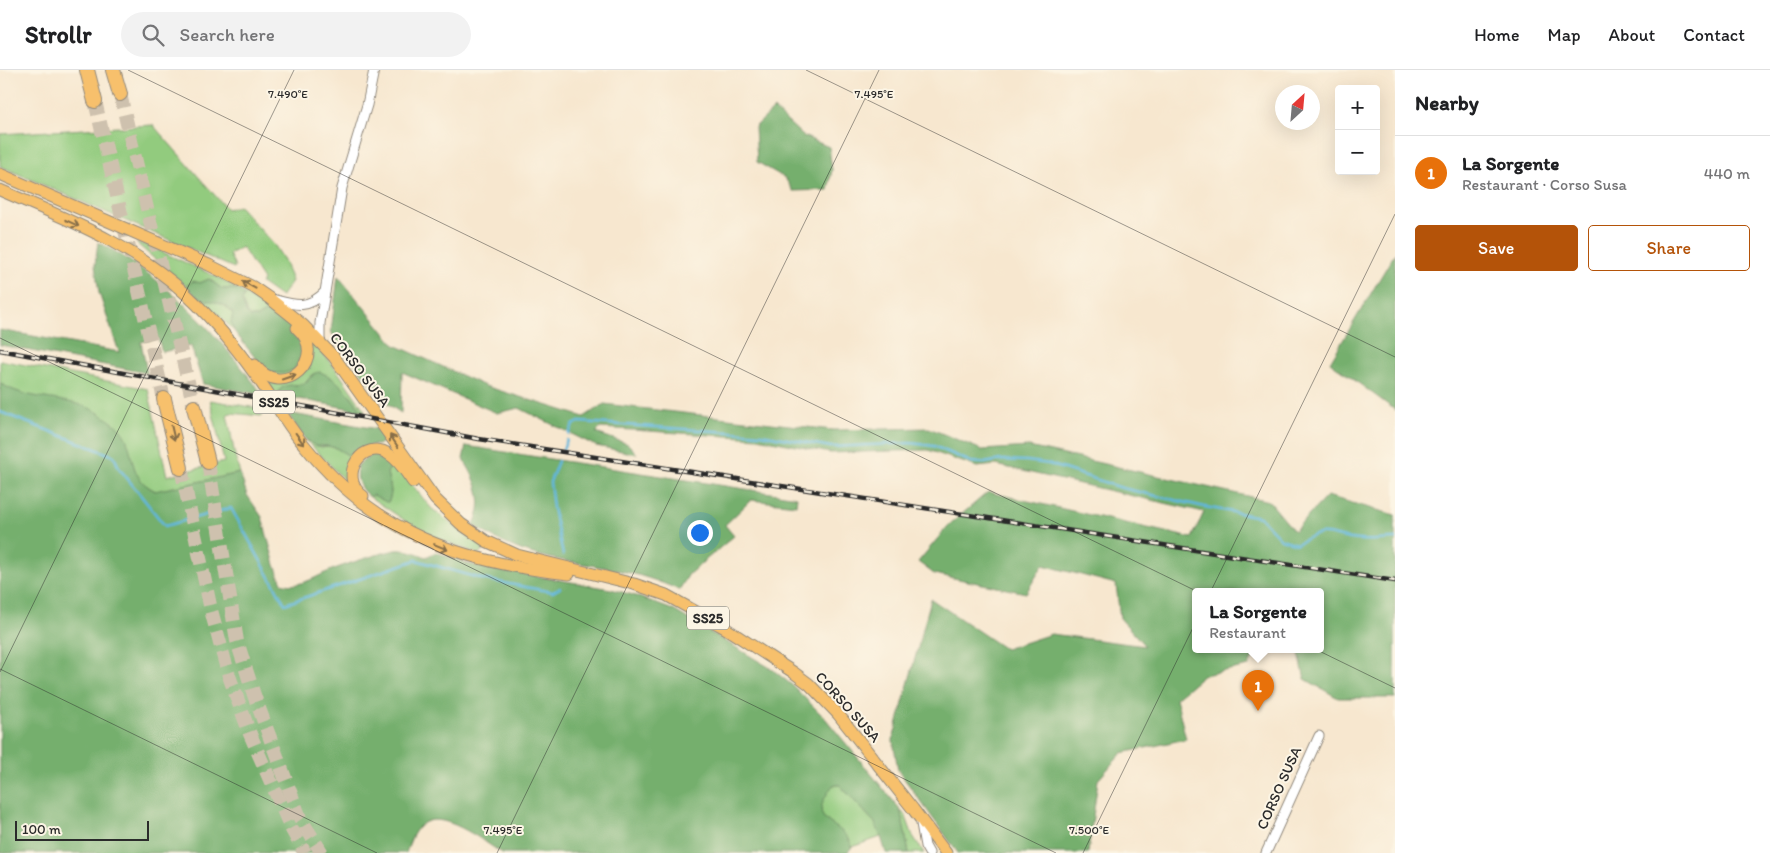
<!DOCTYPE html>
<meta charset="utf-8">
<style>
body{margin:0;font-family:Itim,sans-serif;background:#f2f2f2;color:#202124}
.controls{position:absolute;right:15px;top:15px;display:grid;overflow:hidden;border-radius:5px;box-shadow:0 5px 20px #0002}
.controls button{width:45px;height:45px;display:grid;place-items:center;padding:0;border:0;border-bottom:1px solid #e0e0e0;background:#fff;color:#202124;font:25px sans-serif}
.compass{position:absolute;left:1275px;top:15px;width:45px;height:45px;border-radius:50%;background:#fff;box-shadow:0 5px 20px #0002;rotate:26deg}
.scale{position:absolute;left:15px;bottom:12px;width:134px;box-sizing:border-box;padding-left:5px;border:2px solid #2b2b2b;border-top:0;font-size:14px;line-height:18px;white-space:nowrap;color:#2b2b2b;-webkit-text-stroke:4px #fcf5e5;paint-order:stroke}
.you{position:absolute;left:699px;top:462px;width:18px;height:18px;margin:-12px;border:4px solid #fff;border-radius:50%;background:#1a73e8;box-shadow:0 0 0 8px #1a73e833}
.badge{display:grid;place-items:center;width:32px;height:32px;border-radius:50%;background:#b45309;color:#fff;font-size:16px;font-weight:700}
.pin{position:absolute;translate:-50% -41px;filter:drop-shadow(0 1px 2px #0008)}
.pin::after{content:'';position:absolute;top:26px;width:18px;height:15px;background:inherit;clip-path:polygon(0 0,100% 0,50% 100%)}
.popup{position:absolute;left:1192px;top:518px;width:132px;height:65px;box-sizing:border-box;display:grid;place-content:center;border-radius:5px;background:#fff;filter:drop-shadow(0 1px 4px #0005);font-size:16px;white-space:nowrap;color:#757577}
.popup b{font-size:19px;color:#202124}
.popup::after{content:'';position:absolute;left:50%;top:100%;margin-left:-10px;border:10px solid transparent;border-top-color:#fff}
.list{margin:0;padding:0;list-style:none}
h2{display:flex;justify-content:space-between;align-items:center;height:65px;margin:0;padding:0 20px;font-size:21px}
h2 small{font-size:16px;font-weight:400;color:#757577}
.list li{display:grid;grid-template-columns:32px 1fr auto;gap:15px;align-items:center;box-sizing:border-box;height:75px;padding:0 20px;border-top:1px solid #e0e0e0}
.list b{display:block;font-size:19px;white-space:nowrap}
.list p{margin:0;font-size:16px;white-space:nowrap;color:#757577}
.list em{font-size:16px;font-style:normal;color:#757577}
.actions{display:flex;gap:10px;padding:15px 20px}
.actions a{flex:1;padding:11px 0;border:1px solid #b45309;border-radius:5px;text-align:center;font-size:18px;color:#b45309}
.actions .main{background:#b45309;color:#fff}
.icon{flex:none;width:28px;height:28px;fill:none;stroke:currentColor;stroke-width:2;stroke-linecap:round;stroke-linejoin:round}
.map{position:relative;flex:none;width:1395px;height:783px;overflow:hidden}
header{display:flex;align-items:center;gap:30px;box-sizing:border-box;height:70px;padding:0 25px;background:#fff;border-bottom:1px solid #e0e0e0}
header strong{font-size:24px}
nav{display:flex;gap:28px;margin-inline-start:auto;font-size:18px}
.search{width:350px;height:45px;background:#f2f2f2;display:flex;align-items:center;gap:12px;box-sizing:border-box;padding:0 18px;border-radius:28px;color:#757577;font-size:19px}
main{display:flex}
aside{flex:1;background:#fff}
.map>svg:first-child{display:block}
.green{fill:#92cb7e;stroke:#5e7b54}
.forest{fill:#75af6d;stroke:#506d4c}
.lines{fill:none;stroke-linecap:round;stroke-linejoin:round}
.stream{stroke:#60b7dd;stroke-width:2.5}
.highway-tunnel{stroke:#cec1ae;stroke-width:14;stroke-dasharray:14 7;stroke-linecap:butt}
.minor-casing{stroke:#91897d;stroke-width:11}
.major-casing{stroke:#91897d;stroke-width:13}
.highway-casing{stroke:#91897d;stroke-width:16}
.minor{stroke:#fff;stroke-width:9}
.major{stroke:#f7c06c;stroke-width:11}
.highway{stroke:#f7c06c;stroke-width:14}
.rail-casing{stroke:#2b2b2b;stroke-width:4.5}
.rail{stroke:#fcf5e5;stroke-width:2.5;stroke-dasharray:8;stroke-linecap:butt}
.oneway{stroke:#876e48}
.ticks{fill:none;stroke:#2b2b2b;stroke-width:1;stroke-opacity:0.45}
.labels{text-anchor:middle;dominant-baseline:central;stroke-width:4;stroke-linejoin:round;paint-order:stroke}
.shield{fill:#fcf5e5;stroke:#6a6863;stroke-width:1}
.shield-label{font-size:14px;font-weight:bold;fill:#2b2b2b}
.street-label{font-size:15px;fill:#2b2b2b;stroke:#fcf5e5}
.ticks-label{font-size:12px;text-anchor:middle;fill:#2b2b2b;stroke:#fcf5e5;stroke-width:4;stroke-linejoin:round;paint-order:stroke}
</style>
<header>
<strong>Strollr</strong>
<div class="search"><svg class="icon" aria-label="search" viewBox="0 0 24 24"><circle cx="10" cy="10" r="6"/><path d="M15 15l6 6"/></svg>Search here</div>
<nav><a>Home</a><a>Map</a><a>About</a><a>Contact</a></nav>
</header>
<main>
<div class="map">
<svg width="1395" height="783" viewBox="0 0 1395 783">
<rect width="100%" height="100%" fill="#fcf5e5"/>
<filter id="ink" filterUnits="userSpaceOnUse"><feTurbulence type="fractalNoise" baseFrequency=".02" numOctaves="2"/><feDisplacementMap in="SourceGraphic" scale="10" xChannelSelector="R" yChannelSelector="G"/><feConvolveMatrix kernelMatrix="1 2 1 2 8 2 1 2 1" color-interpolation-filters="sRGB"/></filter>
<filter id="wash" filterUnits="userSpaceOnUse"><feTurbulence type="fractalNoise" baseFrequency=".0096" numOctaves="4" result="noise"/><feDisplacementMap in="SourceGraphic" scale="20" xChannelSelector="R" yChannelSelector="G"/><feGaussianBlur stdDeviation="1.12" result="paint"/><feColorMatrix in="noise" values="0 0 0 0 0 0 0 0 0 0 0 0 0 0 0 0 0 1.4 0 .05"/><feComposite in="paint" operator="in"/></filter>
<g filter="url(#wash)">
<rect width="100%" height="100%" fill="#f7e7cf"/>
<!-- green -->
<g class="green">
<path d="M153,55l74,84 12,-3 36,40 9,14 8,21 -11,16 -20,-14 2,-3 -21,-33 -13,7 6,12 -1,2 -234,-102v-32z"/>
<path d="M136,173l11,2 70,32 21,12h-16l-13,-10 -9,4 -7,-2 -7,5z"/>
<path d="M245,224l23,16 -11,7h-7l-4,-5 -4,-11z"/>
<path d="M196,227c14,4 28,4 37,17l-2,8 3,9 -18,-19 -12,-7z"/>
<path d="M311,270l25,29 29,42h-3l-11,-15 -39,-21 -8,9 -12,1 -14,6v4h-3l-11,-17z"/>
<path d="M0,290l148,29 19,87 57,-14 -14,-62 53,9 -1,7 -32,-3 -3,2c5,19 6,39 13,58l-84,18c-13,-6 -19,-13 -23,-26l-69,-63 -37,-7 -20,-7 -7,-5z"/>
<path d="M305,369l16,8 7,-1 8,2 17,10 -2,29z"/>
<path d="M392,390l39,48 35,27 18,11 -2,6 -4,2 -56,-22 -52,-35 3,-3 15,8c6,-10 1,-19 -1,-29l5,-9z"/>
<path d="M832,715h8l35,38 6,14 -29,10 -2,-7 -27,-23 -2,-6 1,-9z"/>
<path d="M900,739l6,8 7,19 11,17h-15z"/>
</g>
<!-- forest -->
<g class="forest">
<path d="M774,39l29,27 26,11 3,23 -4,20 -35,1 -8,-13 -28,-16 -2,-35z"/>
<path d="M98,172c69,36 119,92 165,153l-60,-11 -12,-38 -29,6 -4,-14 -17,4 6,31 -147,-28v-15l119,22 -20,-59 -4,-28z"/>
<path d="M1395,183v157l-65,-48z"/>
<path d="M338,206l57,69 90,41 99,31 20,-13 229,26 96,-2 53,22 47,-3 240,54 25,30 33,-35 68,19v183h-57l-33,-19 -7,-29h22v-58h-124v58h60l-7,16 -45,9 -28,23 10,41 -64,14 -24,27 -10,73h-130l-60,-83 -5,-30 38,-141 74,50 46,-15 94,12 -25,-28 -4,-34 -73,-19 -17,28 -92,-19 -16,-12 30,-36 40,-34 204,46 12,-26 -208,-47 -19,2 -49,-17 -98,3 -72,-15 -158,-10 -4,5 32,11 9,10 -41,-8 -77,-38 -22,5 -95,-41 -1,41 -19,-13 -51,-68z"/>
<path d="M209,209l13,10h16l7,5 -3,7 4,11 4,5h7l11,-7 23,17 10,11 3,17 -11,15 -9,3h-10l-10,-4 -30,-38 -3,-9 2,-8c-11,-15 -21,-10 -35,-17 -5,-2 -8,-7 -12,-11l7,-5 7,2z"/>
<path d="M320,302c19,7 30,23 42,39l-84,-16c3,-14 16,-8 26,-11l11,-11z"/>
<path d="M0,313c27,18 60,13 89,25 8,3 16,9 23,14 29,20 9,52 43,69l85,-18 7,22 15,22 13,48 7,18c17,7 39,-10 55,-15 16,-6 43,-15 59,-18 11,-1 21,3 30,7l10,-5 32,12 143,25 22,6 40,15 99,59 21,17 32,32 75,91 9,44h-23l-5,-16 -6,-14 -35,-38h-7c-32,44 11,32 19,62l-5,6h-345c-18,-11 -63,-47 -82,-27 -7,6 -11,18 -14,27h-406z"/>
<path d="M287,343l90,16 8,11 -7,5h-7l-18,13 -17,-10 -8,-2h-12l-11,-7z"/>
<path d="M466,376l331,51 -1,8 -45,-5 -26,25 9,11 -45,38 -10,16c-20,-9 -41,-16 -63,-20 -31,-7 -64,-9 -95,-20 -17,-6 -33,-15 -48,-25 14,-21 3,-47 -10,-66z"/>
<path d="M374,383l18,7v4l-5,9c2,9 7,19 1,29h-2l-13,-7 -3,2c-12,-9 -14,-18 -12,-32z"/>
</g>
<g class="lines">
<!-- stream -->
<g class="stream">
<path d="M0,342l114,44 5,12 46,58 66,-18 54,96 131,-44 66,19 71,13 7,-4"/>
<path d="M569,364l4,-9 6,-3 182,12 70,13 80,-4 23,3 37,16 13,1 17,-3 26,1 22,3 73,24 83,19 55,10 21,22 16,5c32,-20 32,-5 63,-4 11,1 23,-1 35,-1"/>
<path d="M563,379l4,-9"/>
<path d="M558,391l-8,21 3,26 10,47"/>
</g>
</g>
</g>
<g filter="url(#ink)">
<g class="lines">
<!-- highway-tunnel -->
<g class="highway-tunnel">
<path d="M120,24l74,313"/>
<path d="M95,31l69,298"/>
<path d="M208,392l29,179 17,54 46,123 22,35"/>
<path d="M181,398l30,142 17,63 22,61 41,94 14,25"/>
</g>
<!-- minor casing -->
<g class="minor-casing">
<g id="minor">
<path d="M325,222l17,-104 25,-83 7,-35"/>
<path d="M272,229c23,6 35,11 53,-7l-5,31v18"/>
<path d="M920,748l5,28 4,7"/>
<path d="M1266,783l53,-117"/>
</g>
</g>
<!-- major casing -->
<g class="major-casing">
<g id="major">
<path d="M0,104l209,91 44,22 16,11 34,27 31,32 101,142 26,25 25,17 31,14 117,29 32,11 59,33 68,44 16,12 29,30 75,95 33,44"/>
<path d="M0,120c66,29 133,54 187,105 30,28 56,61 79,95 13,19 24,39 39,56 70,87 157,117 264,128"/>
<path d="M255,295c28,37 75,-8 42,-37"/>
<path d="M363,426c-27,-20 1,-60 27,-41 10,6 16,18 23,27"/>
</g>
</g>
<!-- highway casing -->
<g class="highway-casing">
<g id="highway">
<path d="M87,0l8,31"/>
<path d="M113,0l7,24"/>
<path d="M164,329l17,69"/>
<path d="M194,337l14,55"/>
</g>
</g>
<!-- minor -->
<use href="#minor" class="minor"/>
<!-- major -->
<use href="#major" class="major"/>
<!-- highway -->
<use href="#highway" class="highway"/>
<!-- rail casing -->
<g class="rail-casing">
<path id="rail" d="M0,280l479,89 916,142"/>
</g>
<!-- rail -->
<use href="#rail" class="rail"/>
</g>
<!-- one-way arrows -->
<defs><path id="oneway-shaft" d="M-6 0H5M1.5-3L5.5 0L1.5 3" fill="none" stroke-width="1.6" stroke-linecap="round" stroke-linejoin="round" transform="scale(1.25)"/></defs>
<g class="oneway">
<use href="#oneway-shaft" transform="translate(72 153) rotate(25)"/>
<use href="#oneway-shaft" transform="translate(249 215) rotate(-151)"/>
<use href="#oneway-shaft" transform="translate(289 307) rotate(-19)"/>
<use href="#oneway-shaft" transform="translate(173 363) rotate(77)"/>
<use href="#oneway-shaft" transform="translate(300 369) rotate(54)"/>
<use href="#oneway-shaft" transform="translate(394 371) rotate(-124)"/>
<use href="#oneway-shaft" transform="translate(441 477) rotate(23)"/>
</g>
</g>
<!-- ticks -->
<path class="ticks" d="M128,0l1267,618M806,0l589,287M0,268l1056,515M0,599l377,184M0,602l294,-602M497,783l382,-783M1083,783l312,-639"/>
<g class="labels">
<!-- shield labels -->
<g class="shield">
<rect x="253" y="320.5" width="42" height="23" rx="4"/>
<rect x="687" y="536.5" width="42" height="23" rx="4"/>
</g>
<g class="shield-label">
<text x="274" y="332">SS25</text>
<text x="708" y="548">SS25</text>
</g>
<!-- street labels -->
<g class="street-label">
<text transform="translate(360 300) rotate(53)">CORSO SUSA</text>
<text transform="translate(848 637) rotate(48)">CORSO SUSA</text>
<text transform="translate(1279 718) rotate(-66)">CORSO SUSA</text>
</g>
</g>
<g class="ticks-label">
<text x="288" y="28">7.490°E</text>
<text x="874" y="28">7.495°E</text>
<text x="503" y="764">7.495°E</text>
<text x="1089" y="764">7.500°E</text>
</g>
</svg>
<div class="controls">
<button>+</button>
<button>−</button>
</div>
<svg class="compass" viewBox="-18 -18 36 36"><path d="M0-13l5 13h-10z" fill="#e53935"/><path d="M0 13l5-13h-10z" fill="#757577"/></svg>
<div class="scale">100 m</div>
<div class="you"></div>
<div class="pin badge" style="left:1258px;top:641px;background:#e8710a">1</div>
<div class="popup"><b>La Sorgente</b>Restaurant</div>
</div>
<aside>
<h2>Nearby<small></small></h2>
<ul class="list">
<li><span class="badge" style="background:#e8710a">1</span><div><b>La Sorgente</b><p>Restaurant · Corso Susa</p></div><em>440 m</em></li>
</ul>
<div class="actions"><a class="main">Save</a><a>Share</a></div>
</aside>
</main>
